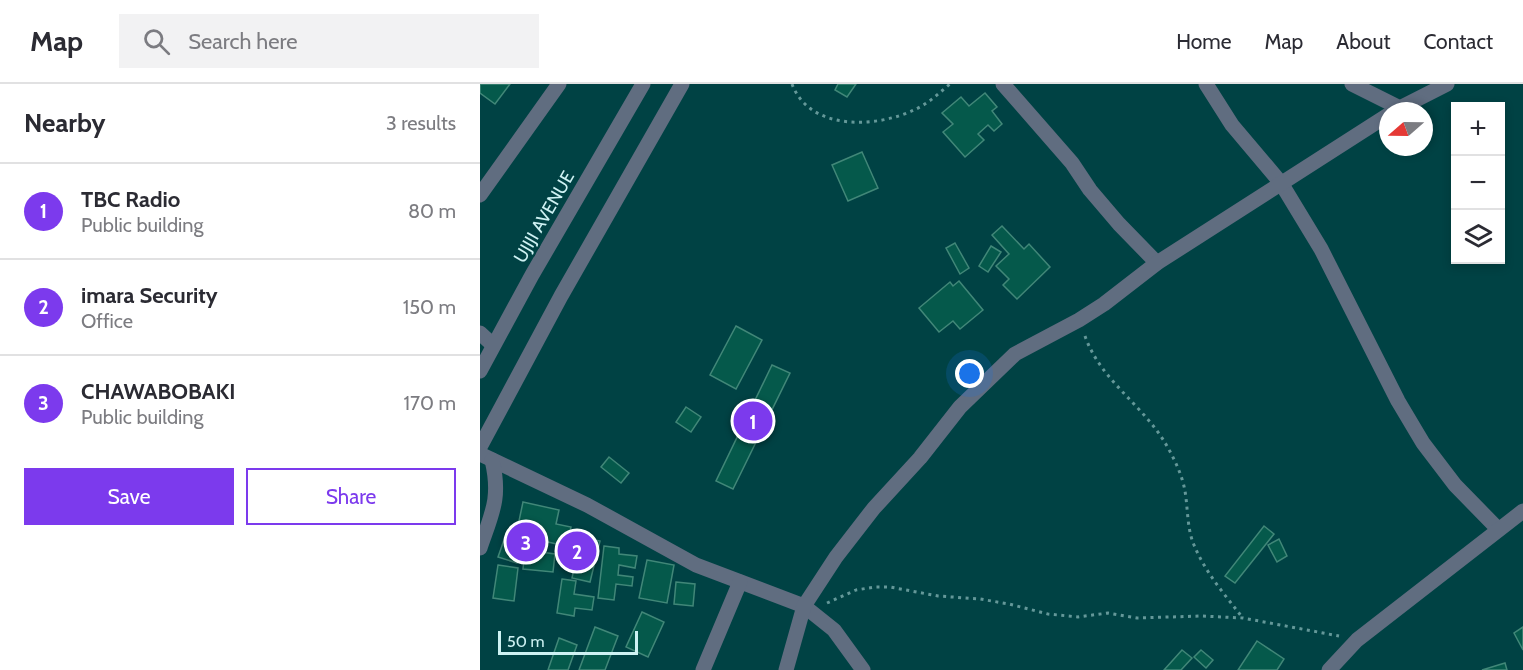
<!DOCTYPE html>
<meta charset="utf-8">
<style>
body{margin:0;font-family:Cabin,sans-serif;background:#f2f2f3;color:#2b2b33}
.controls{position:absolute;right:18px;top:18px;display:grid;overflow:hidden;border-radius:0px;box-shadow:0 3px 9px #0003}
.controls button{width:54px;height:54px;display:grid;place-items:center;padding:0;border:0;border-bottom:2px solid #e1e1e2;background:#fff;color:#2b2b33;font:30px sans-serif}
.compass{position:absolute;left:899px;top:18px;width:54px;height:54px;border-radius:50%;background:#fff;box-shadow:0 3px 9px #0003;rotate:250deg}
.scale{position:absolute;left:18px;bottom:15px;width:140px;box-sizing:border-box;padding-left:6px;border:3px solid #cef2f3;border-top:0;font-size:16px;line-height:21px;white-space:nowrap;color:#cef2f3;-webkit-text-stroke:4px #004244;paint-order:stroke}
.you{position:absolute;left:490px;top:290px;width:21px;height:21px;margin:-15px;border:4px solid #fff;border-radius:50%;background:#1a73e8;box-shadow:0 0 0 9px #1a73e833}
.badge{display:grid;place-items:center;width:39px;height:39px;border-radius:50%;background:#7c3aed;color:#fff;font-size:20px;font-weight:700}
.pin{position:absolute;translate:-50% -50%;border:3px solid #fff;box-shadow:0 2px 6px #0006}
.list{margin:0;padding:0;list-style:none}
h2{display:flex;justify-content:space-between;align-items:center;height:78px;margin:0;padding:0 24px;font-size:26px}
h2 small{font-size:20px;font-weight:400;color:#7c7c81}
.list li{display:grid;grid-template-columns:39px 1fr auto;gap:18px;align-items:center;box-sizing:border-box;height:96px;padding:0 24px;border-top:2px solid #e1e1e2}
.list b{display:block;font-size:22px;white-space:nowrap}
.list p{margin:0;font-size:20px;white-space:nowrap;color:#7c7c81}
.list em{font-size:20px;font-style:normal;color:#7c7c81}
.actions{display:flex;gap:12px;padding:18px 24px}
.actions a{flex:1;padding:14px 0;border:2px solid #7c3aed;border-radius:0px;text-align:center;font-size:21px;color:#7c3aed}
.actions .main{background:#7c3aed;color:#fff}
.icon{flex:none;width:33px;height:33px;fill:none;stroke:currentColor;stroke-width:2;stroke-linecap:round;stroke-linejoin:round}
.map{position:relative;flex:none;width:1043px;height:586px;overflow:hidden}
header{display:flex;align-items:center;gap:36px;box-sizing:border-box;height:84px;padding:0 30px;background:#fff;border-bottom:2px solid #e1e1e2}
header strong{font-size:28px}
nav{display:flex;gap:33px;margin-inline-start:auto;font-size:21px}
.search{width:420px;height:54px;background:#f2f2f3;display:flex;align-items:center;gap:15px;box-sizing:border-box;padding:0 21px;border-radius:0px;color:#7c7c81;font-size:22px}
main{display:flex}
aside{flex:1;background:#fff}
.map>svg:first-child{display:block}
.building{fill:#05594b;stroke:#418778;stroke-width:1.5}
.lines{fill:none;stroke-linecap:round;stroke-linejoin:round}
.path{stroke:#649899;stroke-width:3;stroke-dasharray:3 4.5;stroke-linecap:butt}
.minor{stroke:#606d80;stroke-width:15}
.labels{text-anchor:middle;dominant-baseline:central;stroke-width:4.5;stroke-linejoin:round;paint-order:stroke}
.street-label{font-size:18px;fill:#cef2f3;stroke:#004244}
</style>
<header>
<strong>Map</strong>
<div class="search"><svg class="icon" aria-label="search" viewBox="0 0 24 24"><circle cx="10" cy="10" r="6"/><path d="M15 15l6 6"/></svg>Search here</div>
<nav><a>Home</a><a>Map</a><a>About</a><a>Contact</a></nav>
</header>
<main>
<aside>
<h2>Nearby<small>3 results</small></h2>
<ul class="list">
<li><span class="badge">1</span><div><b>TBC Radio</b><p>Public building</p></div><em>80 m</em></li>
<li><span class="badge">2</span><div><b>imara Security</b><p>Office</p></div><em>150 m</em></li>
<li><span class="badge">3</span><div><b>CHAWABOBAKI</b><p>Public building</p></div><em>170 m</em></li>
</ul>
<div class="actions"><a class="main">Save</a><a>Share</a></div>
</aside>
<div class="map">
<svg width="1043" height="586" viewBox="0 0 1043 586">
<rect width="100%" height="100%" fill="#004244"/>
<!-- building -->
<g class="building">
<path d="M0,0h30l-15,20 -15,-11z"/>
<path d="M358,0h18l-9,13 -12,-7z"/>
<path d="M505,9l12,14 -5,4 10,13 -8,7 -6,-6 -10,9 6,6 -19,17 -22,-25 10,-8 -11,-11 19,-16 8,9z"/>
<path d="M382,68l16,36 -30,13 -16,-36z"/>
<path d="M522,142l22,23 5,-5 21,23 -33,32 -14,-14 6,-6 -13,-13 13,-12 -17,-19z"/>
<path d="M475,159l14,25 -9,6 -14,-26z"/>
<path d="M511,162l10,6 -13,20 -9,-6z"/>
<path d="M479,197l24,29 -23,19 -7,-8 -14,11 -20,-24 31,-26 3,4z"/>
<path d="M256,242l26,14 -26,49 -26,-14z"/>
<path d="M292,281l18,8 -57,116 -17,-8z"/>
<path d="M206,323l15,10 -10,15 -15,-10z"/>
<path d="M129,373l20,16 -8,10 -20,-16z"/>
<path d="M43,418l36,8 -3,14 15,3 -5,19 -50,-11z"/>
<path d="M784,442l10,8 -39,49 -10,-7z"/>
<path d="M101,453l19,4 -10,41 -18,-4z"/>
<path d="M799,455l8,17 -10,6 -9,-17z"/>
<path d="M24,456l18,5 -5,18 -19,-6z"/>
<path d="M124,462l15,2v6l18,2 -2,12 -16,-3 -1,10 15,2 -1,9 -16,-2 -2,16 -16,-2z"/>
<path d="M45,466l30,4 -2,18 -30,-3z"/>
<path d="M167,476l27,5 -7,38 -28,-5z"/>
<path d="M18,481l20,3 -4,33 -21,-3z"/>
<path d="M82,495l14,2 -2,13 20,3 -2,13 -17,-2 -1,8 -17,-3z"/>
<path d="M196,498l19,2 -2,22 -19,-2z"/>
<path d="M162,528l22,10 -16,35 -22,-10z"/>
<path d="M115,543l23,9 -13,34h-26z"/>
<path d="M1043,543v23l-9,-17z"/>
<path d="M79,554l18,7 -9,25h-20z"/>
<path d="M777,557l27,18 -7,11h-39z"/>
<path d="M702,566l10,8 -11,12h-17z"/>
<path d="M721,566l12,10 -7,8 -12,-11z"/>
<path d="M1025,579l2,7h-25z"/>
</g>
<g class="lines">
<!-- path -->
<g class="path">
<path d="M312,0c18,48 86,44 124,25 13,-6 23,-16 34,-25"/>
<path d="M605,252c15,43 55,67 79,105 9,15 18,33 21,50 3,18 2,38 9,54 11,27 31,50 48,72"/>
<path d="M347,519l29,-13 19,-3h15l48,9 42,3 29,5 39,10 30,3 30,-4 29,5 65,-2 41,2 96,18"/>
</g>
<!-- minor -->
<g class="minor">
<path d="M523,0l69,79 18,27 29,34 38,39"/>
<path d="M726,0l26,41 49,58 40,66 77,152 25,42 32,42 43,44"/>
<path d="M872,0l48,24"/>
<path d="M914,27l53,-27"/>
<path d="M0,111l79,-111"/>
<path d="M0,249l13,12"/>
<path d="M0,287l52,-96 111,-191"/>
<path d="M0,363l81,-151 121,-212"/>
<path d="M0,370l107,51 109,60 108,41 30,24 29,40"/>
<path d="M0,464c12,-35 21,-50 12,-88"/>
<path d="M223,586l37,-88"/>
<path d="M306,586l18,-64 32,-49 38,-49 46,-50 40,-51 55,-53 64,-34 25,-16 53,-41 231,-148"/>
<path d="M849,586l28,-30 166,-129"/>
</g>
</g>
<g class="labels">
<!-- street labels -->
<g class="street-label">
<text transform="translate(64 133) rotate(-60)">UJIJI AVENUE</text>
</g>
</g>
</svg>
<div class="controls">
<button>+</button>
<button>−</button>
<button><svg class="icon" aria-label="layers" viewBox="0 0 24 24"><path d="M12 4l9 5-9 5-9-5zM3 14l9 5 9-5"/></svg></button>
</div>
<svg class="compass" viewBox="-18 -18 36 36"><path d="M0-13l5 13h-10z" fill="#e53935"/><path d="M0 13l5-13h-10z" fill="#7c7c81"/></svg>
<div class="scale">50 m</div>
<div class="you"></div>
<div class="pin badge" style="left:273px;top:337px">1</div>
<div class="pin badge" style="left:97px;top:467px">2</div>
<div class="pin badge" style="left:46px;top:458px">3</div>
</div>
</main>
